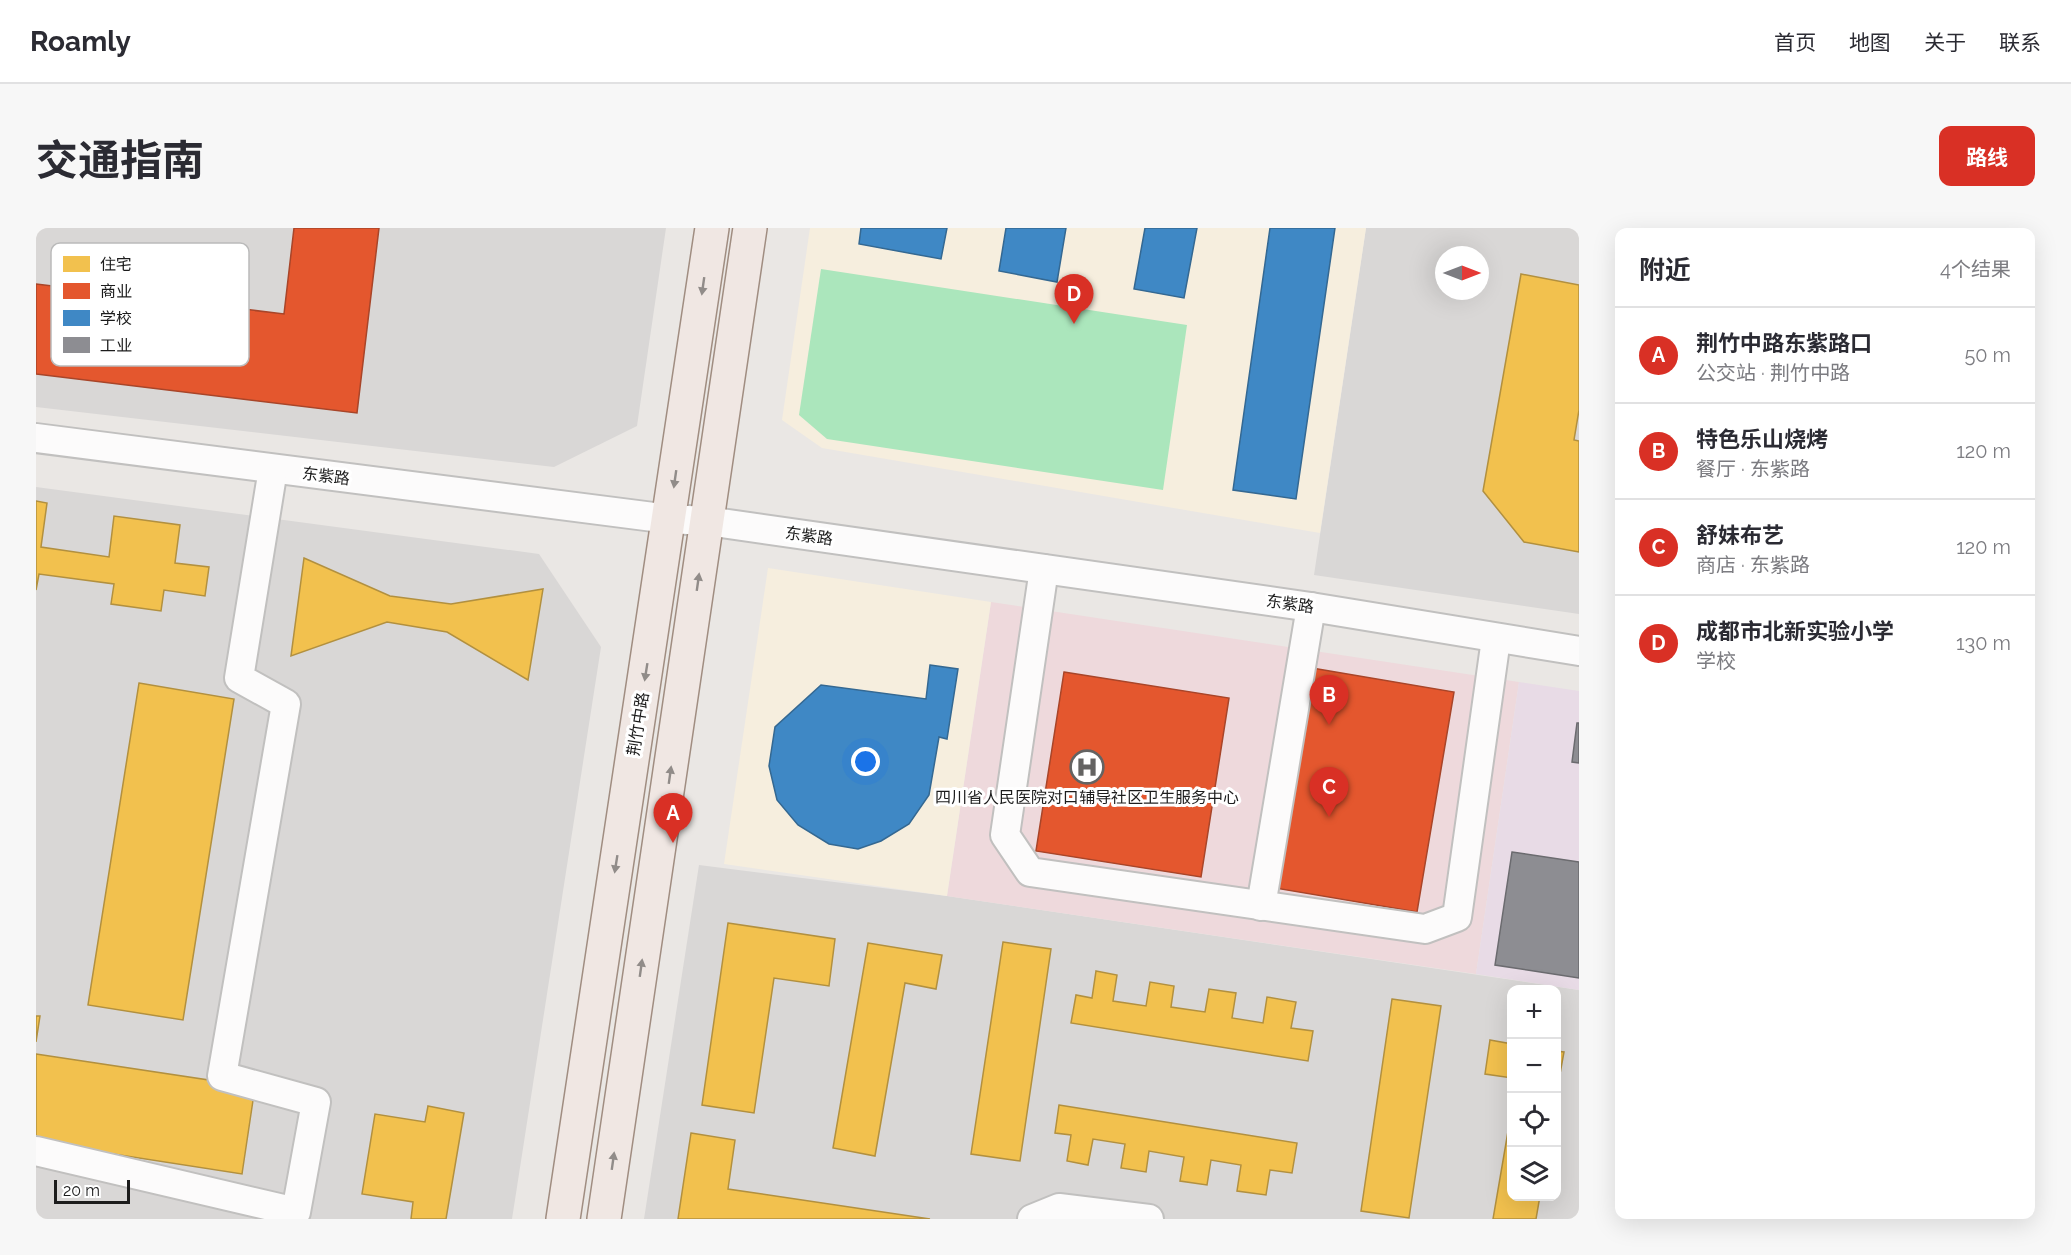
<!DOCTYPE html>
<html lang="zh">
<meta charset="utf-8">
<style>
body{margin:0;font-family:Raleway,"Noto Sans SC",sans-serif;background:#f7f7f7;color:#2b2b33}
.controls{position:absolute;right:18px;bottom:18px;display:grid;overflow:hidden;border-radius:12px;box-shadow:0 6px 24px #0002}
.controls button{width:54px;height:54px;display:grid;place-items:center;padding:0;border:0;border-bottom:2px solid #e1e1e2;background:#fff;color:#2b2b33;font:30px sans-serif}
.compass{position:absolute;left:1399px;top:18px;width:54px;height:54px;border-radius:50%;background:#fff;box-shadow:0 6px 24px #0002;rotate:90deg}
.scale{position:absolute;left:18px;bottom:15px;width:76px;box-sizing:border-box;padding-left:6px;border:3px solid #1c1c1c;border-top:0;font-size:16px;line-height:21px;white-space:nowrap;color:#1c1c1c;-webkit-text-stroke:4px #fff;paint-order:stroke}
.you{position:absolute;left:830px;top:534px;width:21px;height:21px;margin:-15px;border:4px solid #fff;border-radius:50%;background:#1a73e8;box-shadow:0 0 0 9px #1a73e833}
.badge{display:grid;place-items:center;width:39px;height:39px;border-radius:50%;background:#d93025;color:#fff;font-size:20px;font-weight:700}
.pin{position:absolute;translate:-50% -50px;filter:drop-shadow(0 2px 3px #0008)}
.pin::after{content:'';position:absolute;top:32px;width:21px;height:18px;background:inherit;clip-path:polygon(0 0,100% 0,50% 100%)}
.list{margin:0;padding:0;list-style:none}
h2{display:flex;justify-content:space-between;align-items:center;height:78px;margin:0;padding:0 24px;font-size:26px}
h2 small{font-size:20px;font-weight:400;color:#7c7c81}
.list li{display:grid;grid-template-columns:39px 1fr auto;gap:18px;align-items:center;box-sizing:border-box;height:96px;padding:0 24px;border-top:2px solid #e1e1e2}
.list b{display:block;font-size:22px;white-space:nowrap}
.list p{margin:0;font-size:20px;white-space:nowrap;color:#7c7c81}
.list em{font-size:20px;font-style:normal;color:#7c7c81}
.icon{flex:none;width:33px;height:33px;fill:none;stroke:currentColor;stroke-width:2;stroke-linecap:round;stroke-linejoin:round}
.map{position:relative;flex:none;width:1543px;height:991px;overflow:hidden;border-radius:12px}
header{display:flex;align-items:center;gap:36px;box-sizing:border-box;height:84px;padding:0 30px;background:#fff;border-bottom:2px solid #e1e1e2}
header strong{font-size:28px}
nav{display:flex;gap:33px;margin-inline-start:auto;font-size:21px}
.intro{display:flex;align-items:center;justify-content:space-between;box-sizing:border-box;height:144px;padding:0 36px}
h1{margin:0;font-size:42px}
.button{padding:15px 27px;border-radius:12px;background:#d93025;color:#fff;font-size:21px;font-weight:700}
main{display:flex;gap:36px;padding:0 36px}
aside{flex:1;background:#fff;border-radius:12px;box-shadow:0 6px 24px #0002}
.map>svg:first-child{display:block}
.residential{fill:#d9d7d6;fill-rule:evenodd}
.commercial{fill:#eed9dc}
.industrial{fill:#e8dbe6}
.education{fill:#f6eede}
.pitch{fill:#abe6bc}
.homes{fill:#f2c14e;stroke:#b2903f;stroke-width:1.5}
.shops{fill:#e4572e;stroke:#a84529;stroke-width:1.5}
.schools{fill:#3f88c5;stroke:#346892;stroke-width:1.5}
.industry{fill:#8d8d92;stroke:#6b6b6f;stroke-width:1.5}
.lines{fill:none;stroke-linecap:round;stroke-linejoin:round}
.minor-casing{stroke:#c1c0bf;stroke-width:32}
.major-casing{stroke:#a08d81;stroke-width:36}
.minor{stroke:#fcfbfb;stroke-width:28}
.major{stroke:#f0e7e3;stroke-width:33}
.oneway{fill:#918c89}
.labels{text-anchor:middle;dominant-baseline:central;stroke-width:6;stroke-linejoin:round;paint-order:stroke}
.street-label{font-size:16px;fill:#1c1c1c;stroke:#fff}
.poi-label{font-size:16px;fill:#1c1c1c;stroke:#fff}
.key{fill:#fff;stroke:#bbb;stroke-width:1.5}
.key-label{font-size:16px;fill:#1c1c1c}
</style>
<header>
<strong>Roamly</strong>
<nav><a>首页</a><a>地图</a><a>关于</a><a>联系</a></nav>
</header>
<div class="intro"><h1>交通指南</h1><a class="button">路线</a></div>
<main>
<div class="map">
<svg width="1543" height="991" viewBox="0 0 1543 991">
<rect width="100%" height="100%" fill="#eae7e4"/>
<!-- residential -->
<g class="residential">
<path d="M0,0h630l-29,198 -83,41 -518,-60z"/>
<path d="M1330,0h213v386l-265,-39zM1408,27h36v36h-36z"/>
<path d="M0,259l503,67 62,93 -89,572h-476z"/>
<path d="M663,637l248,31 632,94v229h-935zM1476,762h44v206h-44z"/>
</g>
<!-- commercial -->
<path class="commercial" d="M955,374l528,80 -43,292 -529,-78z"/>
<!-- industrial -->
<path class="industrial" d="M1483,454l60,9v299l-103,-16z"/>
<!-- education -->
<g class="education">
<path d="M774,0h556l-46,305 -498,-85 -40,-28z"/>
<path d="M732,340l223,34 -44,294 -223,-32z"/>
</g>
<!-- pitch -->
<path class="pitch" d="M785,41l366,56 -24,165 -336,-51 -28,-24z"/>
<!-- homes -->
<g class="homes">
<path d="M1485,46l58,11v125l-5,30 5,1v111l-55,-10 -41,-51z"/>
<path d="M0,273l11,2 -6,44 68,10 5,-41 66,9 -5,38 34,4 -4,29 -41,-6 -3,21 -50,-7 3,-20 -75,-10 -3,16z"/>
<path d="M268,330l86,38 61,8 92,-15 -15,91 -81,-48 -60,-10 -96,34z"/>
<path d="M103,455l95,16 -51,321 -95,-15z"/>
<path d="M692,695l107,16 -6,47 -55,-8 -20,135 -52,-8z"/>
<path d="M967,714l48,7 -31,212 -49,-7z"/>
<path d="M832,715l74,12 -6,34 -31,-6 -30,173 -42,-8z"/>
<path d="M1060,743l21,4 -4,26 33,5 4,-24 24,4 -3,21 34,5 4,-23 27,4 -4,25 31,5 4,-26 29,5 -5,26 22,3 -5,30 -237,-38 5,-28 16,3z"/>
<path d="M1356,771l49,7 -32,212 -48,-7z"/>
<path d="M0,788h4l-4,26z"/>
<path d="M1454,812l22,4v34l-27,-4z"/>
<path d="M1520,823l8,1 -8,44z"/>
<path d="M0,826l219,33 -13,87 -206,-32z"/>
<path d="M1023,877l238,38 -5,30 -22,-3 -4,25 -29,-4 4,-26 -30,-5 -4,25 -27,-4 4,-24 -35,-6 -3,21 -25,-4 4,-24 -32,-5 -5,26 -21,-4 4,-26 -16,-2z"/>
<path d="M392,878l36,7 -18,106h-35l2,-17 -51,-8 13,-80 50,8z"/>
<path d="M1476,880v88h28l-4,23h-43z"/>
<path d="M655,905l44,7 -7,49 202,30h-252z"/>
</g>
<!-- shops -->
<g class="shops">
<path d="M258,0h85l-22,185 -321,-39v-90l248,30z"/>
<path d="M1276,440l142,24 -37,220 -142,-24z"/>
<path d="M1028,444l165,26 -28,179 -165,-26z"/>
</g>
<!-- schools -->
<g class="schools">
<path d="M825,0h86l-6,31 -82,-15z"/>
<path d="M970,0h60l-9,54 -58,-11z"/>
<path d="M1109,0h52l-13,70 -50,-9z"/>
<path d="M1234,0h65l-39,271 -63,-9z"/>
<path d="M894,437l28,4 -11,70 -8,-2 -10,58 -20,29 -28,17 -23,8 -29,-5 -31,-19 -21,-25 -8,-34 6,-39 46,-42 105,14z"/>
</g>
<!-- industry -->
<g class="industry">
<path d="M1541,495h2v40l-7,-1z"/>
<path d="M1476,624l67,10v116l-84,-13z"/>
</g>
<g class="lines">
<!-- minor casing -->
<g class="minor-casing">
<g id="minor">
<path d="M0,210l633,81 38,2 604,86 268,44"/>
<path d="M1008,341l-39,266 25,37 395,57 32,-12 39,-278"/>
<path d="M1225,678l50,-299"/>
<path d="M0,923l260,61 20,-110 -94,-26 64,-372 -47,-26 34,-209"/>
<path d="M996,991l27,-11 90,11"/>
</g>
</g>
<!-- major casing -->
<g class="major-casing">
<g id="major">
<path d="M527,991l149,-991"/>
<path d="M568,991l146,-991"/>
</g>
</g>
<!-- minor -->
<use href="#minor" class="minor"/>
<!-- major -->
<use href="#major" class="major"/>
</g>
<!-- one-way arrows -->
<defs><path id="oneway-solid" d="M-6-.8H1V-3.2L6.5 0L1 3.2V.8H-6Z" transform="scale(1.5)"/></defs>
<g class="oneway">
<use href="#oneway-solid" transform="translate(667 58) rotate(98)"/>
<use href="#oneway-solid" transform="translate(639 251) rotate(98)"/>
<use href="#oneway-solid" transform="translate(662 354) rotate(-82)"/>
<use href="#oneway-solid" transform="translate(610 444) rotate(99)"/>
<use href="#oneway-solid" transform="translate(634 547) rotate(-82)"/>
<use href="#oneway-solid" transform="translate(580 636) rotate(99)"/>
<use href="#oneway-solid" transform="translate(605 740) rotate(-82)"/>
<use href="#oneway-solid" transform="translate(577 933) rotate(-82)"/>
</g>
<!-- icons -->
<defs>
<g id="hospital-ring" transform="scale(1.725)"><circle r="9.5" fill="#fff" stroke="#646362" stroke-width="1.5"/><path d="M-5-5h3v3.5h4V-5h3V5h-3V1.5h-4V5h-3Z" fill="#646362"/></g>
</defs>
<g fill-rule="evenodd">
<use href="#hospital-ring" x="1051" y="539"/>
</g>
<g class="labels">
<!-- street labels -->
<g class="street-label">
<text transform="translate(290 248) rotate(7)">东紫路</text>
<text transform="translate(773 308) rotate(8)">东紫路</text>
<text transform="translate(1254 376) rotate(8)">东紫路</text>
<text transform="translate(602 496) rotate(-81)">荆竹中路</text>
</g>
<!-- poi labels -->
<g class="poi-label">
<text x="1051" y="569">四川省人民医院对口辅导社区卫生服务中心</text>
</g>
</g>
<!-- legend -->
<rect x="15" y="15" width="198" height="123" rx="9" class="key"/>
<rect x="27" y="28" width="27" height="16" fill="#f2c14e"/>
<rect x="27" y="55" width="27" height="16" fill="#e4572e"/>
<rect x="27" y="82" width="27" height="16" fill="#3f88c5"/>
<rect x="27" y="109" width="27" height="16" fill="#8d8d92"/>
<g class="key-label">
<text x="64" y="42">住宅</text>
<text x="64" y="69">商业</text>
<text x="64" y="96">学校</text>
<text x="64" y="123">工业</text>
</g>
</svg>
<div class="controls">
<button>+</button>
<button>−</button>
<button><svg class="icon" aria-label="locate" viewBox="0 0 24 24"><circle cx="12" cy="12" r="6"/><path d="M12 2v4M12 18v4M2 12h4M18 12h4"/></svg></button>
<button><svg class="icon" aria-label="layers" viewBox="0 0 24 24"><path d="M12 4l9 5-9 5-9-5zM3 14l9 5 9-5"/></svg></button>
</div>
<svg class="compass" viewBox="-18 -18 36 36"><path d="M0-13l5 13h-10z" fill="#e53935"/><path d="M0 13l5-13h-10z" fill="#7c7c81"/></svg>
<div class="scale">20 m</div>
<div class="you"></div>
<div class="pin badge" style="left:637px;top:615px">A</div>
<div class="pin badge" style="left:1293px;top:497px">B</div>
<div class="pin badge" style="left:1293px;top:589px">C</div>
<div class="pin badge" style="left:1038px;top:96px">D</div>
</div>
<aside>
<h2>附近<small>4个结果</small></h2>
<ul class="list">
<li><span class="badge">A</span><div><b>荆竹中路东紫路口</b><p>公交站 · 荆竹中路</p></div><em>50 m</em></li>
<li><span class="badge">B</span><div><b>特色乐山烧烤</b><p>餐厅 · 东紫路</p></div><em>120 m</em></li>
<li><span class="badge">C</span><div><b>舒妹布艺</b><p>商店 · 东紫路</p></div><em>120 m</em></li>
<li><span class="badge">D</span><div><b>成都市北新实验小学</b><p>学校</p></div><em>130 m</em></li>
</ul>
</aside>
</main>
